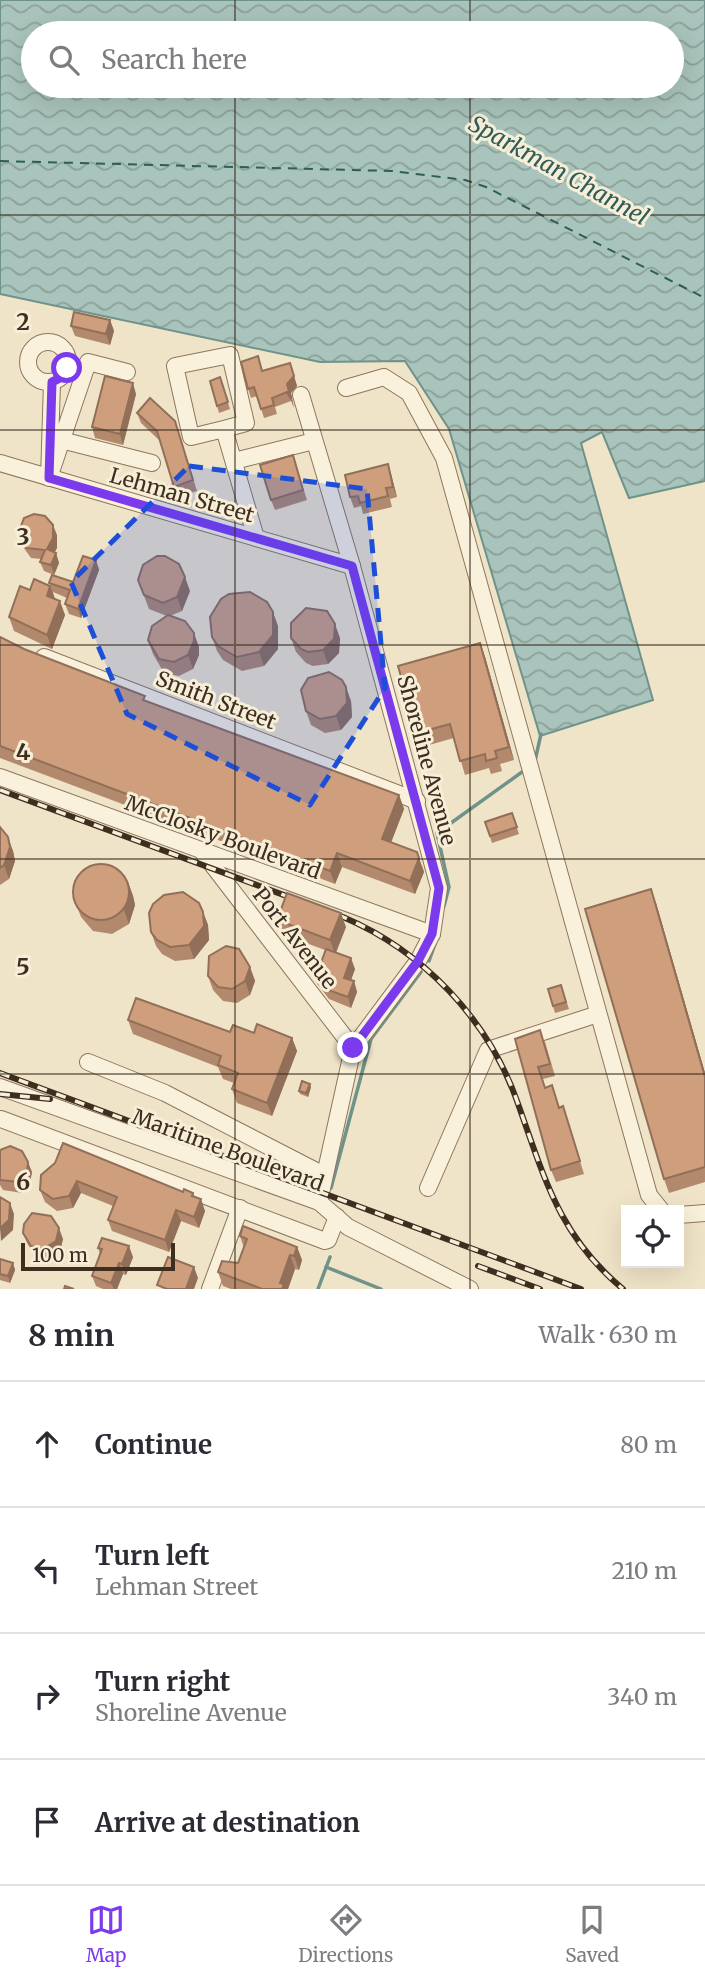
<!DOCTYPE html>
<meta charset="utf-8">
<style>
body{margin:0;font-family:Merriweather,serif;background:#f7f7f7;color:#2b2b33}
.controls{position:absolute;right:21px;bottom:21px;display:grid;overflow:hidden;border-radius:0px;box-shadow:0 7px 28px #0002}
.controls button{width:63px;height:63px;display:grid;place-items:center;padding:0;border:0;border-bottom:2px solid #e1e1e2;background:#fff;color:#2b2b33;font:35px sans-serif}
.scale{position:absolute;left:21px;bottom:18px;width:154px;box-sizing:border-box;padding-left:7px;border:4px solid #3d2e20;border-top:0;font-size:19px;line-height:24px;white-space:nowrap;color:#3d2e20;-webkit-text-stroke:5px #f7eed8;paint-order:stroke}
.stop{position:absolute;width:21px;height:21px;margin:-16px;border:5px solid #7c3aed;border-radius:50%;background:#fff}
.stop.end{background:#7c3aed;border-color:#fff;box-shadow:0 2px 7px #0008}
.list{margin:0;padding:0;list-style:none}
h2{display:flex;justify-content:space-between;align-items:center;height:91px;margin:0;padding:0 28px;font-size:30px}
h2 small{font-size:23px;font-weight:400;color:#7c7c81}
.list li{display:grid;grid-template-columns:46px 1fr auto;gap:21px;align-items:center;box-sizing:border-box;height:126px;padding:0 28px;border-top:2px solid #e1e1e2}
.list b{display:block;font-size:26px;white-space:nowrap}
.list p{margin:0;font-size:23px;white-space:nowrap;color:#7c7c81}
.list em{font-size:23px;font-style:normal;color:#7c7c81}
.icon{flex:none;width:38px;height:38px;fill:none;stroke:currentColor;stroke-width:2;stroke-linecap:round;stroke-linejoin:round}
.map{position:relative;flex:none;width:705px;height:1289px;overflow:hidden}
.search{position:absolute;background:#fff;box-shadow:0 7px 28px #0002;left:21px;right:21px;top:21px;height:77px;display:flex;align-items:center;gap:18px;box-sizing:border-box;padding:0 24px;border-radius:38px;color:#7c7c81;font-size:26px}
.sheet{height:595px;background:#fff}
nav{display:flex;justify-content:space-around;align-items:center;box-sizing:border-box;height:98px;border-top:2px solid #e1e1e2;background:#fff;font-size:19px;color:#7c7c81}
nav a{display:grid;justify-items:center;gap:4px}
nav .on{color:#7c3aed}
.map>svg:first-child{display:block}
.water{fill:url(#water-waves);stroke:#6f938a;stroke-width:2;fill-rule:evenodd}
.lines{fill:none;stroke-linecap:round;stroke-linejoin:round}
.stream{stroke:#6f938a;stroke-width:3.5}
.ferry{stroke:#2f5d5a;stroke-width:2;stroke-dasharray:9 7;stroke-linecap:butt}
.minor-casing{stroke:#8d765c;stroke-width:18}
.minor{stroke:#faf1dc;stroke-width:16}
.rail-casing{stroke:#3d2e20;stroke-width:6}
.rail{stroke:#f7eed8;stroke-width:3.5;stroke-dasharray:10;stroke-linecap:butt}
.wall{fill:#b2896c}
.shaded-wall{fill:#916f58}
.building{fill:#cf9f7d;stroke:#916f58;stroke-width:2}
.route{stroke:#7c3aed;stroke-width:9}
.marked{fill:#1d4ed8;fill-opacity:0.2;stroke:#1d4ed8;stroke-width:5;stroke-dasharray:14 9;stroke-linejoin:round}
.grid{fill:none;stroke:#3d2e20;stroke-width:2;stroke-opacity:0.55}
.labels{text-anchor:middle;dominant-baseline:central;stroke-width:6;stroke-linejoin:round;paint-order:stroke}
.street-label{font-size:21px;fill:#3d2e20;stroke:#f7eed8}
.water-label{font-size:23px;font-style:italic;fill:#2f5d5a;stroke:#f7eed8}
.grid-label{font-size:23px;text-anchor:middle;font-weight:bold;fill:#3d2e20;stroke:#f7eed8;stroke-width:6;stroke-linejoin:round;paint-order:stroke}
</style>
<div class="map">
<svg width="705" height="1289" viewBox="0 0 705 1289">
<defs>
<pattern id="water-waves" width="16" height="10" patternUnits="userSpaceOnUse" patternTransform="scale(1.75)"><rect width="16" height="10" fill="#a9c4bc"/><path d="M0 5q4-4 8 0t8 0" fill="none" stroke="#8ba098"/></pattern>
</defs>
<rect width="100%" height="100%" fill="#f0e4c8"/>
<!-- water -->
<path class="water" d="M0,0h705v481l-76,17 -27,-66 -21,11 72,257 -113,36 -91,-307 -44,-68 -85,1 -320,-68zM33,33h639v53h-639z"/>
<g class="lines">
<!-- stream -->
<g class="stream">
<path d="M535,761l6,-27"/>
<path d="M444,906l5,-19 -12,-54 85,-61"/>
<path d="M429,961l6,-17"/>
<path d="M331,1188l40,-149 50,-67"/>
<path d="M326,1267l55,22"/>
<path d="M318,1289l12,-32"/>
</g>
<!-- ferry -->
<path class="ferry" d="M0,161l392,10 73,9 21,7 219,111"/>
<!-- minor casing -->
<g class="minor-casing">
<g id="minor">
<circle cx="48" cy="362" r="20"/>
<path d="M52,382l-3,96 39,-116 39,10"/>
<path d="M346,388l38,-11 25,16 35,65 205,737 12,15"/>
<path d="M301,395l51,171 87,322 -7,46 -14,27 -65,87 -34,154"/>
<path d="M224,429l-33,8 -16,-71 55,-11 16,68 -22,6 32,109"/>
<path d="M61,440l91,23"/>
<path d="M234,461l80,-20"/>
<path d="M0,463l352,103"/>
<path d="M44,657l373,144"/>
<path d="M0,777l432,157"/>
<path d="M204,854l149,194"/>
<path d="M88,1062l77,31 159,82"/>
<path d="M0,1087l319,115 29,25 122,62"/>
<path d="M1,1119l324,122 3,-1 9,-23"/>
<path d="M428,1188l60,-138 110,-36"/>
<path d="M679,1215l26,-2"/>
<path d="M210,1289l30,-81"/>
</g>
</g>
<!-- minor -->
<use href="#minor" class="minor"/>
<!-- rail casing -->
<g class="rail-casing">
<g id="rail">
<path d="M0,790l343,127c80,34 145,102 174,184 27,75 41,134 106,188"/>
<path d="M0,1073l581,216"/>
<path d="M0,1094l50,5"/>
<path d="M478,1266l62,23"/>
</g>
</g>
<!-- rail -->
<use href="#rail" class="rail"/>
</g>
<!-- wall -->
<g class="wall">
<path d="M110,320l4,11 -4,14 -35,-9 -4,-10z"/>
<path d="M290,363l7,23 -6,7 3,15 -3,-7 -16,6 2,7 -13,4 -7,-22 -6,2 -3,-9 15,-18z"/>
<path d="M220,377l10,32 -11,4 -2,-7z"/>
<path d="M136,394l-13,51 -28,-7 -3,-11z"/>
<path d="M137,413l38,8 22,70 -20,6 -17,-56 -19,-18z"/>
<path d="M296,465l11,35 -32,10 -4,-10z"/>
<path d="M391,474l6,23 -7,2 2,8 -29,7 -2,-8 -7,2 -4,-11z"/>
<path d="M18,534l39,1v13l-3,4 2,1 3,10 -5,12 -10,-4 -4,-9 1,-3 -10,-1 -10,-14z"/>
<path d="M96,560l3,10 -18,48 -12,-4 -4,-10 2,-6 -14,-6 2,7 10,16 -13,34 -38,-18 -5,-14 21,-27 20,-5 -1,-2 24,-1z"/>
<path d="M138,580l52,11 -8,20 -12,5 29,31v8l-6,14 -14,7 -15,-3 -11,-19 -5,-14 19,-24 -18,-7z"/>
<path d="M278,626v23l-14,17 -22,5 -19,-11 -6,-9 -5,-14z"/>
<path d="M0,637l24,12 123,52 252,94 5,14 -13,33 31,24 2,6 -9,22 -73,-27 -7,17 -335,-126z"/>
<path d="M291,638h49l-1,15 -11,11 -15,2 -7,-3 -10,-11z"/>
<path d="M480,643l5,14 29,103 -14,4 2,7 -11,3 -2,-6 -24,7 -11,-37 -32,9 -5,-14z"/>
<path d="M351,701l1,16 -11,13 -16,3 -14,-8 -5,-14z"/>
<path d="M512,813l7,21 -27,9 -7,-21z"/>
<path d="M0,827l13,24 2,10 -6,18 -9,6z"/>
<path d="M128,882l5,14 2,9 -6,19 -17,10 -19,-3 -12,-14 -5,-13z"/>
<path d="M656,903l49,170v109l-36,11 -5,-14z"/>
<path d="M203,912l5,13 1,15 -15,19 -19,2 -13,-7 -6,-8 -5,-14z"/>
<path d="M277,920l69,7 -10,26 19,16 -4,11 3,1 3,11 -6,16 -22,-9 -13,-17 -4,-10 7,-4 6,-18 -43,-16z"/>
<path d="M250,967l5,14 -5,14 -13,8 -14,-2 -10,-11 -5,-14z"/>
<path d="M561,985l8,24 -14,4 -2,-7z"/>
<path d="M128,1020l164,18 5,13 -25,65 -35,-13 -5,-14 2,-6 -11,-4 -5,-12 -85,-33z"/>
<path d="M515,1039l30,3 10,34 -12,3 2,9 15,19 3,-1 21,68 -28,8 -5,-12z"/>
<path d="M311,1087l-3,10 -8,-3 -1,-3z"/>
<path d="M0,1150l32,22 -2,10 -8,11 -19,-3 -3,-5z"/>
<path d="M41,1175l152,18 2,4 10,14 -6,17 -18,-7 -12,31 -57,-21 -4,-11 5,-14 -32,-13 -8,15 -16,3 -12,-9 -5,-12z"/>
<path d="M23,1233l40,6 -3,12 -13,8 -12,-3 -8,-13z"/>
<path d="M240,1236l57,11 5,13 -3,10 -4,-1 -7,20h-57l-8,-3 -5,-14 20,-9 6,-15z"/>
<path d="M98,1248l35,9 -7,18 -3,-1 -6,15h-14l-7,-3 -4,-10 8,-22z"/>
<path d="M0,1259l13,4 2,7 -5,13 -10,-3z"/>
</g>
<!-- shaded-wall -->
<g class="shaded-wall">
<path d="M110,320l4,11 -4,14 -4,-11z"/>
<path d="M290,363l7,23 -6,7 3,15 -7,-24z"/>
<path d="M133,383l3,11 -13,51 -3,-11z"/>
<path d="M388,464l3,10 6,23 -4,-10z"/>
<path d="M53,525l4,10v13l-6,11 -4,-10z"/>
<path d="M56,553l3,10 -5,12 -3,-10z"/>
<path d="M96,560l3,10 -18,48 -3,-9z"/>
<path d="M185,577l5,14 -8,20 -5,-14z"/>
<path d="M50,586l5,13 -8,-3z"/>
<path d="M60,601l5,14 -13,34 -5,-14z"/>
<path d="M273,612l5,14v23l-14,17 -5,-14z"/>
<path d="M335,624l5,14 -1,15 -11,11 -5,-14z"/>
<path d="M194,633l5,14v8l-6,14 -5,-14z"/>
<path d="M480,643l5,14 29,103 -5,-13z"/>
<path d="M346,687l5,14 1,16 -11,13 -5,-14z"/>
<path d="M399,795l5,14 -17,44 -5,-14z"/>
<path d="M8,837l5,14 2,10 -6,18 -5,-14z"/>
<path d="M417,852l7,20 -9,22 -5,-13z"/>
<path d="M337,853l5,14 -7,17 -5,-13z"/>
<path d="M128,882l5,14 2,9 -6,19 -5,-14z"/>
<path d="M651,889l5,14 49,170v4z"/>
<path d="M203,912l5,13 1,15 -15,19 -5,-14z"/>
<path d="M341,913l5,14 -11,27 -5,-14z"/>
<path d="M351,958l4,11 -7,19 -4,-10z"/>
<path d="M250,967l5,14 -5,14 -5,-14z"/>
<path d="M354,981l3,11 -6,16 -3,-11z"/>
<path d="M292,1038l5,13 -25,65 -5,-13z"/>
<path d="M310,1084l1,3 -3,10 -2,-4z"/>
<path d="M28,1162l4,10 -2,10 -8,11 -3,-11z"/>
<path d="M77,1181l4,12 -8,15 -4,-12z"/>
<path d="M201,1199l4,12 -6,17 -5,-11z"/>
<path d="M10,1203l4,11 -1,16 -12,11 -1,-13z"/>
<path d="M176,1210l5,11 -12,31 -4,-12z"/>
<path d="M59,1228l4,11 -3,12 -13,8 -4,-10z"/>
<path d="M129,1246l4,11 -7,18 -4,-11z"/>
<path d="M297,1247l5,13 -3,10 -5,-14z"/>
<path d="M290,1255l5,14 -7,20h-6l-2,-6z"/>
<path d="M13,1263l2,7 -5,13 -2,-7z"/>
<path d="M119,1263l4,11 -6,15h-3l-3,-6z"/>
<path d="M194,1267l4,11 -4,11h-8z"/>
</g>
<!-- building -->
<g class="building">
<path d="M74,312l36,8 -4,14 -35,-8z"/>
<path d="M258,356l4,15 28,-8 4,13 -7,8 4,15 -4,-7 -15,6 2,7 -13,4 -7,-22 -6,2 -7,-27z"/>
<path d="M105,376l28,7 -13,51 -28,-7z"/>
<path d="M220,377l8,25 -11,4 -7,-25z"/>
<path d="M150,398l25,23 18,59 -19,7 -17,-56 -20,-18z"/>
<path d="M293,455l10,35 -32,10 -11,-35z"/>
<path d="M388,464l5,23 -7,1 2,8 -28,7 -2,-7 -8,1 -5,-22z"/>
<path d="M34,514l11,2 8,9v13l-6,11 9,4 -5,12 -11,-3 5,-12 -18,-2 -9,-14 6,-16z"/>
<path d="M83,556l13,4 -18,49 -13,-5 5,-14 -21,-7 3,-8 21,7z"/>
<path d="M157,556h8l14,8 6,13 -8,20 -14,6 -19,-8 -6,-15 5,-15z"/>
<path d="M34,579l16,7 -3,10 13,5 -13,34 -38,-18 11,-31 10,4z"/>
<path d="M250,592l17,10 6,10v23l-14,17 -22,5 -19,-11 -6,-9 -2,-20 11,-18 8,-5z"/>
<path d="M306,608l21,3 8,13 -1,15 -11,11 -15,2 -7,-3 -10,-11v-15z"/>
<path d="M168,615l17,6 9,12v8l-6,14 -14,7 -15,-3 -11,-19 4,-14z"/>
<path d="M0,637l24,12 121,47 -2,4 256,95 -17,44 35,13 2,6 -9,23 -73,-28 -7,18 -330,-125z"/>
<path d="M480,643l29,104 -14,4 2,7 -11,3 -1,-7 -25,7 -10,-37 -33,9 -19,-67z"/>
<path d="M329,672l13,8 4,7 1,16 -11,13 -16,3 -14,-8 -5,-21 7,-12z"/>
<path d="M512,813l5,14 -27,9 -5,-14z"/>
<path d="M0,827l8,10 2,10 -6,18 -4,3z"/>
<circle cx="101" cy="892" r="28"/>
<path d="M651,889l54,188v90l-41,12 -79,-270z"/>
<path d="M183,892l16,11 4,9 1,14 -15,19 -19,2 -13,-7 -6,-8 -2,-19 4,-9 11,-9z"/>
<path d="M287,893l54,20 -11,27 -53,-20z"/>
<path d="M226,946l13,3 11,18 -5,14 -13,8 -14,-2 -10,-11 1,-20z"/>
<path d="M326,949l25,9 -7,20 10,3 -6,16 -23,-8 -13,-17 2,-6 5,2z"/>
<path d="M561,985l5,17 -13,4 -5,-17z"/>
<path d="M136,998l94,34 3,-7 21,8 3,-9 35,14 -25,65 -35,-14 6,-16 -20,-8 3,-9 -93,-36z"/>
<path d="M540,1030l10,34 -12,3 7,21 7,-3 7,23 4,-2 17,55 -29,9 -36,-131z"/>
<path d="M302,1081l8,3 -4,9 -7,-2z"/>
<path d="M63,1143l120,49 1,-3 9,4 -1,3 9,3 -7,18 -18,-7 -11,30 -57,-20 9,-23 -40,-16 -8,15 -16,3 -13,-9 1,-15 14,-12z"/>
<path d="M10,1146l12,5 6,11 -1,9 -8,11 -19,-2v-30z"/>
<path d="M0,1197l10,6 -1,17 -9,8z"/>
<path d="M32,1213l19,3 8,12 -3,13 -13,8 -12,-3 -8,-13 1,-9z"/>
<path d="M243,1226l54,21 -3,9 -4,-1 -10,28 4,1 -2,5h-20l-44,-17 4,-11 16,2 9,-24 -7,-3z"/>
<path d="M102,1238l27,8 -7,18 -3,-1 -8,20 -19,-7 10,-27 -4,-1z"/>
<path d="M168,1257l26,10 -8,22h-19l-10,-4z"/>
<path d="M0,1259l13,4 -5,13 -8,-2z"/>
<path d="M65,1286l9,3h-10z"/>
</g>
<g class="lines">
<!-- route -->
<path class="route" d="M67,368l-9,11 -6,3 -3,96 303,88 87,322 -7,46 -14,27 -65,87"/>
</g>
<!-- marked area -->
<path class="marked" d="M189,466l178,23 18,199 -75,117 -183,-91 -56,-132z"/>
<!-- grid -->
<path class="grid" d="M235,0v33M470,0v33M235,86v1203M470,86v1203M0,215h705M0,430h705M0,645h705M0,859h705M0,1074h705"/>
<g class="labels">
<!-- street labels -->
<g class="street-label">
<text transform="translate(182 495) rotate(16)">Lehman Street</text>
<text transform="translate(216 700) rotate(21)">Smith Street</text>
<text transform="translate(427 760) rotate(75)">Shoreline Avenue</text>
<text transform="translate(223 837) rotate(20)">McClosky Boulevard</text>
<text transform="translate(295 938) rotate(52)">Port Avenue</text>
<text transform="translate(228 1150) rotate(20)">Maritime Boulevard</text>
</g>
<!-- water labels -->
<g class="water-label">
<text transform="translate(559 170) rotate(29)">Sparkman Channel</text>
</g>
</g>
<g class="grid-label">
<text x="23" y="330">2</text>
<text x="23" y="545">3</text>
<text x="23" y="760">4</text>
<text x="23" y="975">5</text>
<text x="23" y="1190">6</text>
</g>
</svg>
<div class="controls">
<button><svg class="icon" aria-label="locate" viewBox="0 0 24 24"><circle cx="12" cy="12" r="6"/><path d="M12 2v4M12 18v4M2 12h4M18 12h4"/></svg></button>
</div>
<div class="scale">100 m</div>
<div class="stop" style="left:67px;top:368px"></div>
<div class="stop end" style="left:353px;top:1048px"></div>
<div class="search"><svg class="icon" aria-label="search" viewBox="0 0 24 24"><circle cx="10" cy="10" r="6"/><path d="M15 15l6 6"/></svg>Search here</div>
</div>
<section class="sheet">
<h2>8 min<small>Walk · 630 m</small></h2>
<ul class="list">
<li><svg class="icon" aria-label="ahead" viewBox="0 0 24 24"><path d="M12 20V5M6 11l6-6 6 6"/></svg><div><b>Continue</b></div><em>80 m</em></li>
<li><svg class="icon" aria-label="left" viewBox="0 0 24 24"><path d="M17 20v-9H6M10 6l-5 5 5 5"/></svg><div><b>Turn left</b><p>Lehman Street</p></div><em>210 m</em></li>
<li><svg class="icon" aria-label="right" viewBox="0 0 24 24"><path d="M7 20v-9h11M14 6l5 5-5 5"/></svg><div><b>Turn right</b><p>Shoreline Avenue</p></div><em>340 m</em></li>
<li><svg class="icon" aria-label="arrive" viewBox="0 0 24 24"><path d="M6 21V4h12l-3 4 3 4H6"/></svg><div><b>Arrive at destination</b></div></li>
</ul>
</section>
<nav>
<a class="on"><svg class="icon" aria-label="map" viewBox="0 0 24 24"><path d="M3 6l6-2 6 2 6-2v14l-6 2-6-2-6 2zM9 4v14M15 6v14"/></svg>Map</a>
<a><svg class="icon" aria-label="directions" viewBox="0 0 24 24"><path d="M12 3l9 9-9 9-9-9zM9 14v-3h6M13 9l2 2-2 2"/></svg>Directions</a>
<a><svg class="icon" aria-label="saved" viewBox="0 0 24 24"><path d="M7 4h10v16l-5-4-5 4z"/></svg>Saved</a>
</nav>
